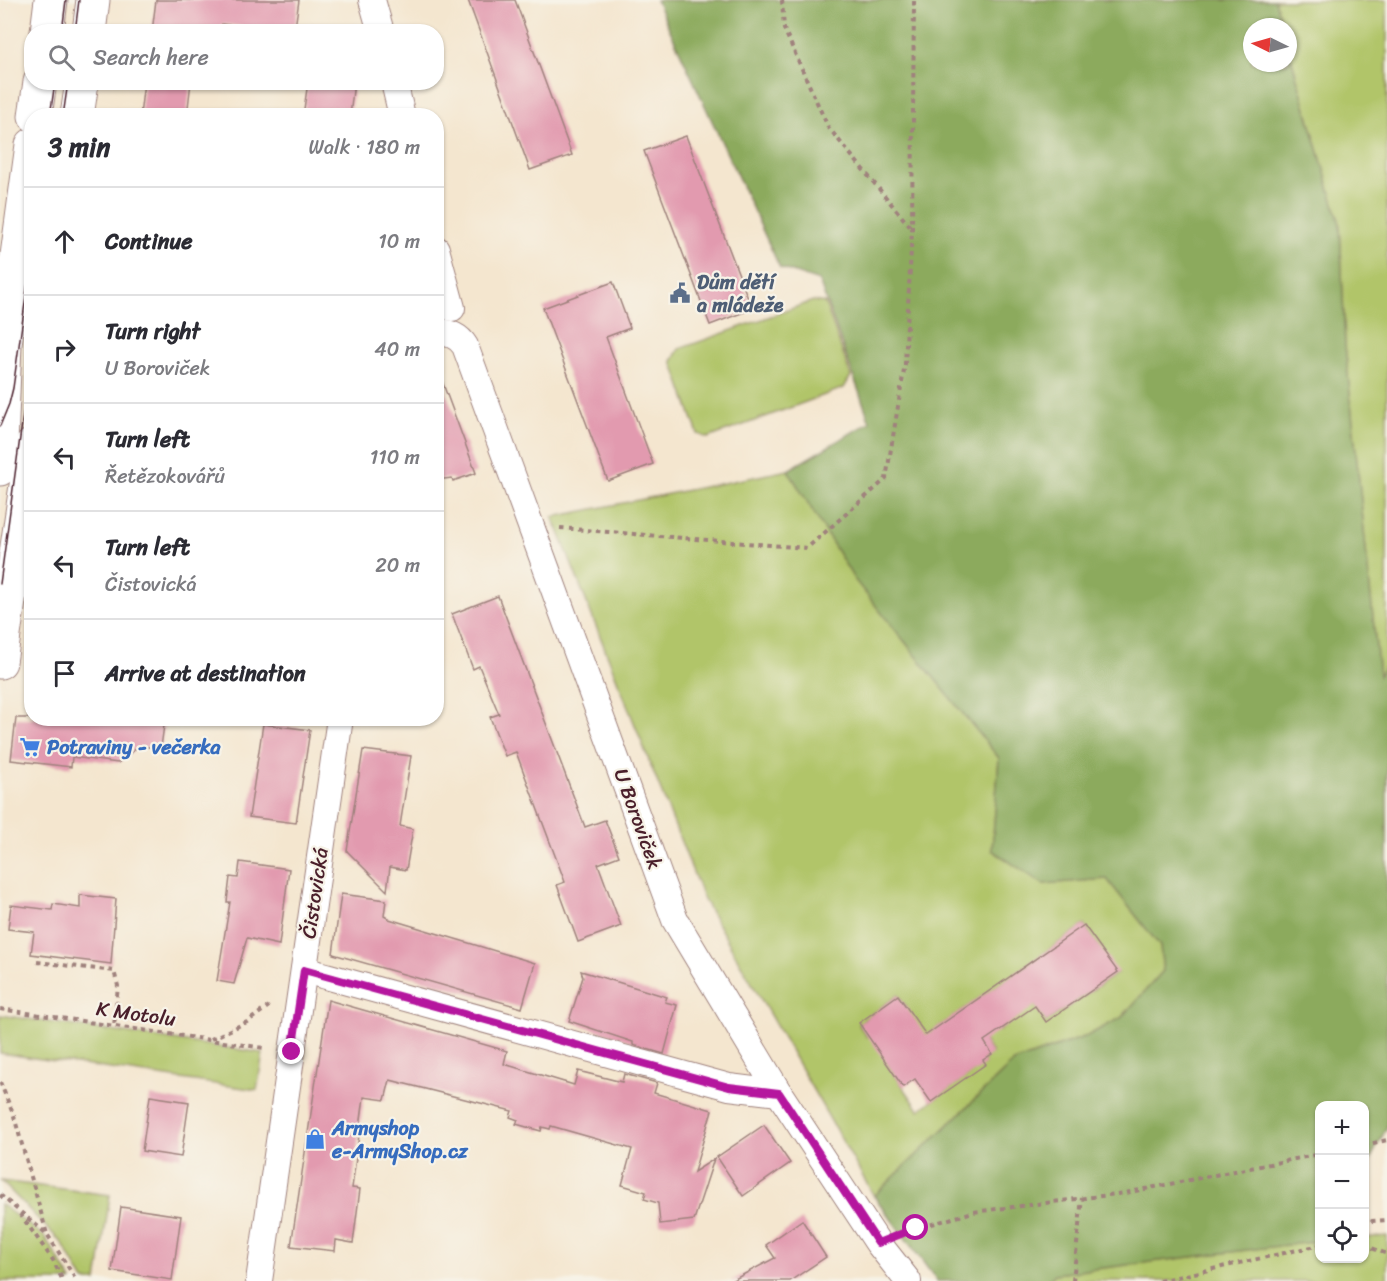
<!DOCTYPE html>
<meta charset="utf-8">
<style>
body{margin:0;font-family:Sriracha,sans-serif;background:#f7f7f7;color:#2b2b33}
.controls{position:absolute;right:18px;bottom:18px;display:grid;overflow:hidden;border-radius:12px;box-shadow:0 2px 4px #0004}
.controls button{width:54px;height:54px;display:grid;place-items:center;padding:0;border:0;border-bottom:2px solid #e1e1e2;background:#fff;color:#2b2b33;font:30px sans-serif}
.compass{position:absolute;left:1243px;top:18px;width:54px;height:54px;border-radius:50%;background:#fff;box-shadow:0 2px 4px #0004;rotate:275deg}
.stop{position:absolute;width:18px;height:18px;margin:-14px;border:4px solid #b5179e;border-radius:50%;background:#fff}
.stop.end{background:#b5179e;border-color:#fff;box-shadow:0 2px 6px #0008}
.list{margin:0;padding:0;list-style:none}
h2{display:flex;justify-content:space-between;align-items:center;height:78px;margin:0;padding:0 24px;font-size:26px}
h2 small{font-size:20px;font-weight:400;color:#7c7c81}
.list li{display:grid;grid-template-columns:39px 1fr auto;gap:18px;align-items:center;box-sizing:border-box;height:108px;padding:0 24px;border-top:2px solid #e1e1e2}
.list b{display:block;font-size:22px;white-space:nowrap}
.list p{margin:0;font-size:20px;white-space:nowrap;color:#7c7c81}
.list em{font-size:20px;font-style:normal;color:#7c7c81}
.icon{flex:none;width:33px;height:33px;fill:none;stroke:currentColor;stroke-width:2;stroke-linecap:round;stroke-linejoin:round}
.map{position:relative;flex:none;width:1387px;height:1281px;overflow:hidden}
.search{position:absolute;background:#fff;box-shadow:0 2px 4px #0004;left:24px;top:24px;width:420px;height:66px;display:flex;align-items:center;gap:15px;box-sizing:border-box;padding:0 21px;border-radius:24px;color:#7c7c81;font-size:22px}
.panel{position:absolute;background:#fff;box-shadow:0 2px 4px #0004;left:24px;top:108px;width:420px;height:618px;border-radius:24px}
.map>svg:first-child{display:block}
.green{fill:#b1c569;stroke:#7e724a;stroke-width:1.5;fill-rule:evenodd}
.forest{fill:#8caa5d;stroke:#6b6444;stroke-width:1.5}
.building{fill:#e29aaf}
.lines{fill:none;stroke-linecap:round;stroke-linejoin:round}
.street-casing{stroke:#9f827d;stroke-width:28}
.primary-casing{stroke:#9f827d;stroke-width:35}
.path{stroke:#9f827d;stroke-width:4;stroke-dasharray:4.5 4.5;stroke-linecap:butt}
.street{stroke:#fff;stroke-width:26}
.primary{stroke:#fff;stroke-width:33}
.tram{stroke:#4a1f2b;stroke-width:1.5}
.route{stroke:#b5179e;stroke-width:8}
.labels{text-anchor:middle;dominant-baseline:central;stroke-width:4.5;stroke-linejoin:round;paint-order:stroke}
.service-label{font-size:20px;font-weight:bold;fill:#4e5e75;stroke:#f7f3e8;text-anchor:start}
.shop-label{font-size:20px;font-weight:bold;fill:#366cbe;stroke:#f7f3e8;text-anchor:start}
.street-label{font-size:20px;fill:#4a1f2b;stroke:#f7f3e8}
</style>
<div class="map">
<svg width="1387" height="1281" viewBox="0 0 1387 1281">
<rect width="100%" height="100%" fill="#f7f3e8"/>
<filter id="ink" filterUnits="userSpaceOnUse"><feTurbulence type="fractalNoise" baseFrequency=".0167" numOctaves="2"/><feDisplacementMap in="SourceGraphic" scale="12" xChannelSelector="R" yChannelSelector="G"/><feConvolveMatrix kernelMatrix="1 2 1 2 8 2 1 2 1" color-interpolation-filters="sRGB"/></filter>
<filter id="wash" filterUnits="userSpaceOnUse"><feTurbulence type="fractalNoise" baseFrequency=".008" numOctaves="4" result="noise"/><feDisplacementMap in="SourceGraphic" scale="24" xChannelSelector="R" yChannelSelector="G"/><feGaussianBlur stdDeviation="1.35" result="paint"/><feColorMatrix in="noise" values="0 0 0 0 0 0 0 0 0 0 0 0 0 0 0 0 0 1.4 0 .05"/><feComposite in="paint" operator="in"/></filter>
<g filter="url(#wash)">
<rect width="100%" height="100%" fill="#f4e6cf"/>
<!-- green -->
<g class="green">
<path d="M1275,0h112v663l-8,14 -34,-332 -5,-121 -52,-177v-20h-6z"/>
<path d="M813,301l12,2 26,73 -7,12 -136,50 -10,-4 -26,-73 7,-12z"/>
<path d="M788,470l67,109 144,179 -7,92 51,34 64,-5 53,67 3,25 -42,47 -34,18 -73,26 -140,134 -170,-296 -151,-383zM1084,925l33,48 -71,49 -13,-20 -34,29 -3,-3 -14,10 10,15 -9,7 2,4 -66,46 -32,-47zM898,995l9,13 -40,29 -9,-13z"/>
<path d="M0,1015l263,38 -6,37 -257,-37z"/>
<path d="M1,1181l109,14 -13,86h-13l-22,-38z"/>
<path d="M0,1204l44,32 28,45h-72z"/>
<path d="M1387,1236v45h-339l7,-7 264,-33 1,17h44l1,-20z"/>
</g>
<!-- forest -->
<path class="forest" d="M656,0h619l7,27h-30v36h36v-16l52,177 5,121 34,331 8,-13v464l-22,43 -1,-64h-44l-1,135 -264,33 -7,7h-111l-63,-85 140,-134 73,-26 34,-18 42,-47 -3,-25 -53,-67 -64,5 -51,-34 7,-92 -145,-179 -66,-109 82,-48 -51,-141 -39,-13z"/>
<g id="blocks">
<!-- building -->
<g class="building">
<path d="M156,0h143l-4,28 -17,-2 -1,5 -55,-7 -1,8h-69z"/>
<path d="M468,0h47l57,155 -42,15z"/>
<path d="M144,82h47l-4,34h-47z"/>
<path d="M308,82h46l-4,34h-47z"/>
<path d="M686,136l66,173 -42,16 -66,-174z"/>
<path d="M613,282l17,46 -24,9 47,127 -45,17 -65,-173z"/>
<path d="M439,373l37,100 -23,8 -1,-3 -16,2v-106z"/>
<path d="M498,596l87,231 20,-7 14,36 -21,8 23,62 -43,16 -21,-57 8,-3 -49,-130 -11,4 -15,-39 9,-3 -20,-48 -6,3 -21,-55z"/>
<path d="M16,718h149l-4,29h-23l-20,16 -46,-6 -1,10 -60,-7z"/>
<path d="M263,724l47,6 -14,93 -47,-6z"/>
<path d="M363,750l48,6 -11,70 13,3 -7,41 -16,-3 -3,24 -40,-40z"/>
<path d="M240,862l49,7 -10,76 -32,-7 -13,46 -17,-3 13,-79h-3l3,-25 8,1z"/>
<path d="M341,894l45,6 -2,16 5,3 146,44 -13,45 -189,-54z"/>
<path d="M80,895l36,4 -5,65 -80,-10 3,-22 -26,-3 3,-24 41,5 1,-6 27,4z"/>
<path d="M1084,925l34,47 -72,50 -11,-16 -51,35 8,13 -9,6 3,4 -55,38 -16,-23 -12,8 -44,-64 39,-28 28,40z"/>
<path d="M581,971l86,26 -2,5 12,3 -13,49 -31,-9v-3l-64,-21 14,-44z"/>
<path d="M328,1000l179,51 -3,13 70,21 4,-14 44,11 2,-8 33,9 -3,10 58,17 -18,62 20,-13 -20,61 -34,4 -2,-21 -14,-4 2,-7 -24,-7 10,-36 -81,-23 -1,3 -8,-2 -1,4 -25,-7 2,-4 -8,-3 2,-6 -122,-31 -5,20 -21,-3 -12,91 8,1 -7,54 -17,-3 -1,11 -44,-5z"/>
<path d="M150,1096l39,6 -8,55 -39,-6z"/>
<path d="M764,1125l26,38 -47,33 -26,-39z"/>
<path d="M121,1207l60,9 -9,64 -60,-9z"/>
<path d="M802,1220l24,37 -36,24h-59l44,-23 -9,-13z"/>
</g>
</g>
</g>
<g filter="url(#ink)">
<use href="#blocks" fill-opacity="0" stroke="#9f827d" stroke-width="1.5"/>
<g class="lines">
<!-- street casing -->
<g class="street-casing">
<g id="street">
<path d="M372,0l9,32"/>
<path d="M394,82l8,34"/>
<path d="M436,249l16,59"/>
<path d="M436,332c13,0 23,4 29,14l210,574 104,173 99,150 30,38"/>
<path d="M304,970l425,117 50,6"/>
<path d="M259,1281l81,-563"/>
</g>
</g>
<!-- primary casing -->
<g class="primary-casing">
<g id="primary">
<path d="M47,32l4,-32"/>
<path d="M89,32l4,-32"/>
<path d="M35,116l5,-34"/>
<path d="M77,116l5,-34"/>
<path d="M0,469l5,-125 27,-199"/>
<path d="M0,662l32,-217"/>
</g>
</g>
<!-- path -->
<g class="path">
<path d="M782,0l2,29 44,98 84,102"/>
<path d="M560,528l247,20 79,-69 19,-115 7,-134 2,-230"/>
<path d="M37,962l77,9 4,15 -4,40"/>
<path d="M0,1009l264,39"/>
<path d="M211,1039l36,-17 22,-16"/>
<path d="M0,1082l14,34 33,118"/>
<path d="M1364,1145l23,-5"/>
<path d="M0,1195l47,39 30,47"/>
<path d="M20,1214l33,46 10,21"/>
<path d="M1364,1227l8,-6 15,-1"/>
<path d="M905,1232l68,-20 152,-19 195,-39"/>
<path d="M1364,1245l23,9"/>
<path d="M1073,1281l9,-83"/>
<path d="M1159,1281l161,-36"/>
</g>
<!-- street -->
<use href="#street" class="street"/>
<!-- primary -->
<use href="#primary" class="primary"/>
<!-- tram -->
<g class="tram">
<path d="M62,32l4,-32"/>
<path d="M75,32l4,-32"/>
<path d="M50,116l5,-34"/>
<path d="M63,116l5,-34"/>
<path d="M0,426l9,-22 4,-16 19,-134"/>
<path d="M0,584l32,-234"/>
</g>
</g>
</g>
<g class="lines" filter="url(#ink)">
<!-- route -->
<path class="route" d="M292,1052l12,-82 425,117 50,6 99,150 38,-15"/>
</g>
<!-- icons -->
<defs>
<g id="civic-bare" transform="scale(1.62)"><path d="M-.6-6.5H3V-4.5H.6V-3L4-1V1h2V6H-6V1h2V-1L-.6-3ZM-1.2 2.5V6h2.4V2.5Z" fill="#5c6f8a" stroke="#f7f3e8" stroke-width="2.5" paint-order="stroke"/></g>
<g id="supermarket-bare" transform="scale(1.62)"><path d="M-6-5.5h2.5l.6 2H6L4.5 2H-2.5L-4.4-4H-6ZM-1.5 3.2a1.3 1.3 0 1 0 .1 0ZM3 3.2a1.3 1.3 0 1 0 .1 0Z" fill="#3f7fe0" stroke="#f7f3e8" stroke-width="2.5" paint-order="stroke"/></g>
<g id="shop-bare" transform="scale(1.62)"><path d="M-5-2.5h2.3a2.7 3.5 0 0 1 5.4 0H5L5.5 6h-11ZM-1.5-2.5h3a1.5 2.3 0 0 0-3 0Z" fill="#3f7fe0" stroke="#f7f3e8" stroke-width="2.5" paint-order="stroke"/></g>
</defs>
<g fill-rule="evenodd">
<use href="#civic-bare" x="680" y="293"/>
<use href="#supermarket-bare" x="30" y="747"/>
<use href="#shop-bare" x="315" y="1139"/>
</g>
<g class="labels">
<!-- service labels -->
<g class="service-label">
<text x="697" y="282">Dům dětí<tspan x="697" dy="23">a mládeže</tspan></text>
</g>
<!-- shop labels -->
<g class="shop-label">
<text x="47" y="747">Potraviny - večerka</text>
<text x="332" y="1128">Armyshop<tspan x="332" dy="23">e-ArmyShop.cz</tspan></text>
</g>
<!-- street labels -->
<g class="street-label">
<text transform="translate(638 819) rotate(70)">U Boroviček</text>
<text transform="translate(315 893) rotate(-82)">Čistovická</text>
<text transform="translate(136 1014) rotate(8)">K Motolu</text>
</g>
</g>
</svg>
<div class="controls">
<button>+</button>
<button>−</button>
<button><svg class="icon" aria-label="locate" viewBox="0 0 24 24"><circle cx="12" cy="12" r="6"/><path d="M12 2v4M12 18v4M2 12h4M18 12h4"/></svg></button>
</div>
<svg class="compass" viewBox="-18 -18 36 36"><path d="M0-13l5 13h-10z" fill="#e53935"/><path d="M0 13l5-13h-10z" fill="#7c7c81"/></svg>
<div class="stop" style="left:916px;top:1228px"></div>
<div class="stop end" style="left:292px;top:1052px"></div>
<div class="search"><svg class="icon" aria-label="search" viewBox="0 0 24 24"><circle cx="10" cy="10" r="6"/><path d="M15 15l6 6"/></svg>Search here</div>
<section class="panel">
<h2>3 min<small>Walk · 180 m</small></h2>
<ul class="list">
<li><svg class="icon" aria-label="ahead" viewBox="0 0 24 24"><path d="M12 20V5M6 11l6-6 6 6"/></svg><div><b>Continue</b></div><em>10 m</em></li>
<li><svg class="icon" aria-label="right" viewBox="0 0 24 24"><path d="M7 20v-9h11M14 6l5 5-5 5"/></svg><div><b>Turn right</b><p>U Boroviček</p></div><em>40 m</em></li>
<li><svg class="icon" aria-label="left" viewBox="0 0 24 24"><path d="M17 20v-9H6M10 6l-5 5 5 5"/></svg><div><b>Turn left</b><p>Řetězokovářů</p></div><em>110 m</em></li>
<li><svg class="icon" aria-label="left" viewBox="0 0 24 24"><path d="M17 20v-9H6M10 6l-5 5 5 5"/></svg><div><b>Turn left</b><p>Čistovická</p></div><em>20 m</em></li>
<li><svg class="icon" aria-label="arrive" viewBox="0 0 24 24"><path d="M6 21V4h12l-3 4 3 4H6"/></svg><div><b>Arrive at destination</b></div></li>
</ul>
</section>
</div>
